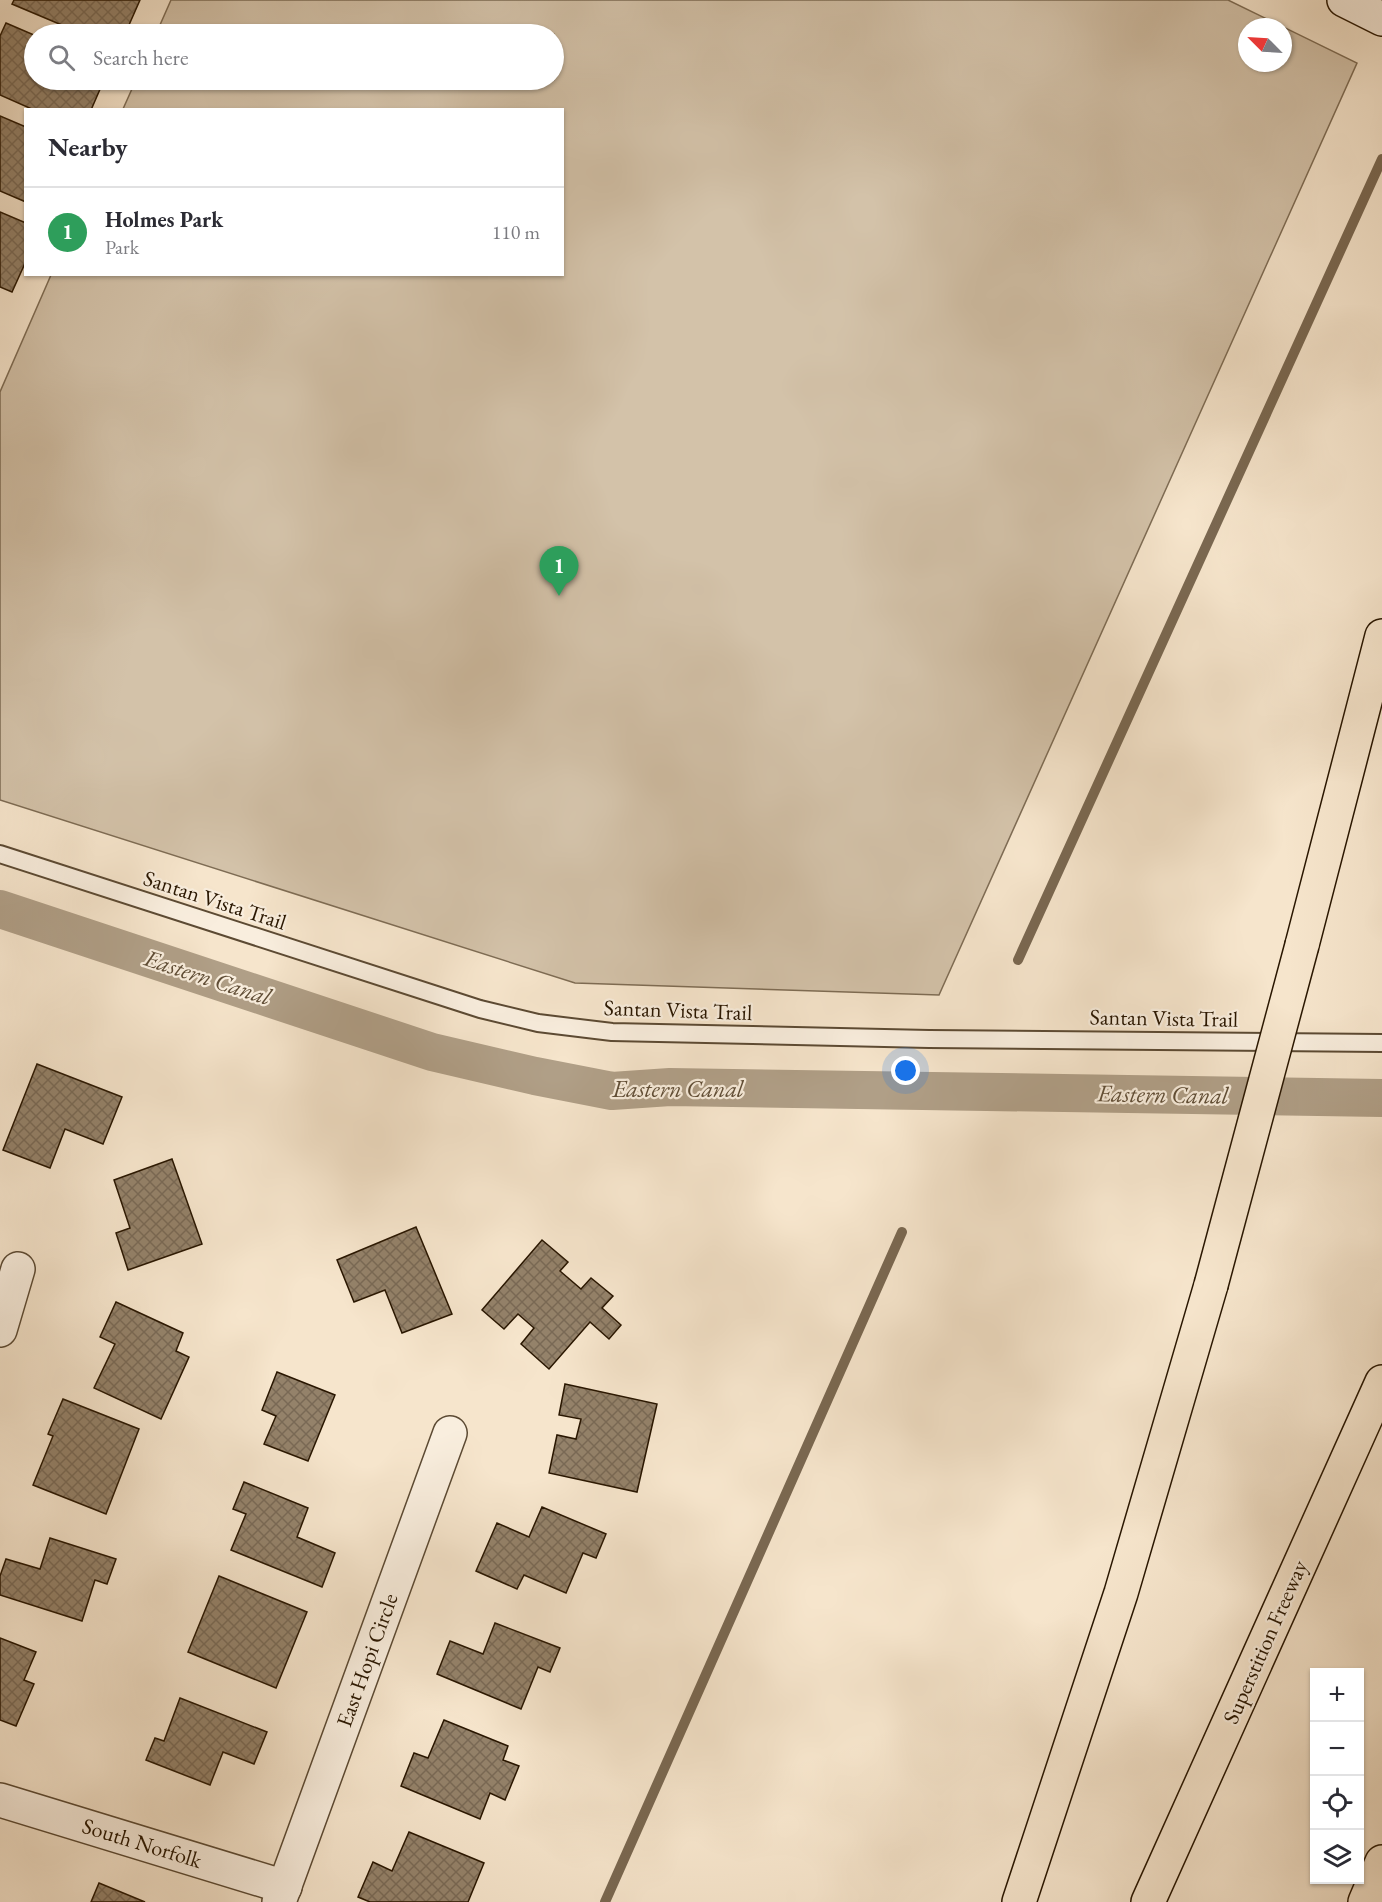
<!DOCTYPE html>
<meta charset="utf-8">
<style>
body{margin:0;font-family:"EB Garamond",serif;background:#f7f7f7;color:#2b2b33}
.controls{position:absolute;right:18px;bottom:18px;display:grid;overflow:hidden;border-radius:0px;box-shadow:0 2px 4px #0004}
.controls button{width:54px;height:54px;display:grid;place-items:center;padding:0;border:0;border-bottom:2px solid #e1e1e2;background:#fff;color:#2b2b33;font:30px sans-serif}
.compass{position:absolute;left:1238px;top:18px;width:54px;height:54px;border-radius:50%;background:#fff;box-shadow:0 2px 4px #0004;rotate:294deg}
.you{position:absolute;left:906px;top:1071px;width:21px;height:21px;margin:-15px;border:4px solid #fff;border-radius:50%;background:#1a73e8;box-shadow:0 0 0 9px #1a73e833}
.badge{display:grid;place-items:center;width:39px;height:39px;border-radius:50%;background:#d93025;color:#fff;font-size:20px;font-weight:700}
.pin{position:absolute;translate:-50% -50px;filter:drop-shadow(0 2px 3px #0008)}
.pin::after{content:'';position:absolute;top:32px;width:21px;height:18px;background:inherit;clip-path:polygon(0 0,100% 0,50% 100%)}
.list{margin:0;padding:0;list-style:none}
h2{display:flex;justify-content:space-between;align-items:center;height:78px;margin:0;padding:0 24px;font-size:26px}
h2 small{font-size:20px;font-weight:400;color:#7c7c81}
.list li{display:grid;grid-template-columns:39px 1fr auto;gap:18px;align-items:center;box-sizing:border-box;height:90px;padding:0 24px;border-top:2px solid #e1e1e2}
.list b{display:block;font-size:22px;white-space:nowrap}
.list p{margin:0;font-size:20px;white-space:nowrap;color:#7c7c81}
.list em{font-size:20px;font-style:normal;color:#7c7c81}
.icon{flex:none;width:33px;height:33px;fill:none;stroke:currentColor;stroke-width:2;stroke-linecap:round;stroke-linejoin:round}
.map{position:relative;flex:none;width:1382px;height:1902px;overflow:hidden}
.search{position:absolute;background:#fff;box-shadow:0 2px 4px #0004;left:24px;top:24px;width:540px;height:66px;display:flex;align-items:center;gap:15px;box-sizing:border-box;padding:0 21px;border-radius:33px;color:#7c7c81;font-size:22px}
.panel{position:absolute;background:#fff;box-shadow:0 2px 4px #0004;left:24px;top:108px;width:540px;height:168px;border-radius:0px}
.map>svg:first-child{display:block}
.green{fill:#d3c2a9;stroke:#7e6c54;stroke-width:1.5;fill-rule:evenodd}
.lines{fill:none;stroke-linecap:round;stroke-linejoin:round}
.stream{stroke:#7a6851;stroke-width:10}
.canal{stroke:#b09f87;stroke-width:38}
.building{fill:url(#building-cross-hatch);stroke:#291600;stroke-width:1.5}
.lane-casing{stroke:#5c4a33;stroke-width:20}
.street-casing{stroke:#5c4a33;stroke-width:36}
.secondary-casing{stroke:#291600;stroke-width:36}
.highway-casing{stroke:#291600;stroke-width:36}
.lane{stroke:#f9eede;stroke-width:16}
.street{stroke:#f9eede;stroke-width:33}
.secondary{stroke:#f9eede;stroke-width:33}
.highway{stroke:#f6e5cc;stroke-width:33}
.highway-bridge-casing{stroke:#291600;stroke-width:36;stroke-linecap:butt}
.highway-bridge{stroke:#f6e5cc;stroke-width:33}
.labels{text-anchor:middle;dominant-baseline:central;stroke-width:4.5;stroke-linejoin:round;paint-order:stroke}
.street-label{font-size:22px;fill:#291600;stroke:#f9eede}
.water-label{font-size:24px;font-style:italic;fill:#5f4d36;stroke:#f9eede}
</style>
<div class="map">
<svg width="1382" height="1902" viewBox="0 0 1382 1902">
<defs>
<pattern id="building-cross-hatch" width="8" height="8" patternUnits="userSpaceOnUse" patternTransform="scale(1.5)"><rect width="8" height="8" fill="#94826a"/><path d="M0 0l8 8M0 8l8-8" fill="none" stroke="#796955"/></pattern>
</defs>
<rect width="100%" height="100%" fill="#f6e5cc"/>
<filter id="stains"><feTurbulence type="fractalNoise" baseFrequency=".00333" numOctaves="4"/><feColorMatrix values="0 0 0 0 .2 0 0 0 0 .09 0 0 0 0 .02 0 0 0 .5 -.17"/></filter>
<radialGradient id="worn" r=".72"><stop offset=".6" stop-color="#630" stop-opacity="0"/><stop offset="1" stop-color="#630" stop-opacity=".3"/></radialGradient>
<!-- green -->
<path class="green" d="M171,0h1057l129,63 -418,932 -364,-12 -575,-183v-408l51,-117 511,-1v-164l-439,-1 13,-29h418v-46h-398zM1247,27h36v36h-36z"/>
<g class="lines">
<!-- stream -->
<g class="stream">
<path d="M1018,960l364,-801"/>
<path d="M605,1902l297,-670"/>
</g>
<!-- canal -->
<path class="canal" d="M0,909l432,143 103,24 77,15 58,-4 712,11"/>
</g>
<!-- building -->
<g class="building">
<path d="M14,0h126l-15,34h-42l-71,-30z"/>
<path d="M6,23l28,12v45h70l-13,30h-57l-34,-15v-59z"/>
<path d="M0,116l26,11v75l-26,-11z"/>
<path d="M0,212l26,11v38l-14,31 -12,-5z"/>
<path d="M37,1064l85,33 -19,47 -38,-15 -15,39 -47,-18z"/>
<path d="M172,1159l30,85 -74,26 -12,-37 14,-5 -16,-48z"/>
<path d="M416,1227l36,87 -50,19 -17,-43 -31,12 -17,-42z"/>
<path d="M542,1240l26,22 -8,9 21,18 10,-11 22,18 -11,12 19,17 -12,14 -19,-17 -41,47 -28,-25 13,-16 -16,-14 -14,15 -22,-19z"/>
<path d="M116,1302l67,31 -7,18 13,6 -28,62 -67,-31 21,-44 -15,-7z"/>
<path d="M277,1372l58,23 -27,66 -44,-17 12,-28 -14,-6z"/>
<path d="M565,1384l92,20 -20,88 -88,-19 8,-38 19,4 5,-20 -22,-4z"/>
<path d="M63,1399l76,30 -33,85 -73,-29 20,-49 -5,-2z"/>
<path d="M244,1482l64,26 -11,29 38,16 -13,34 -91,-37 15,-36 -13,-5z"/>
<path d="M542,1507l64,27 -10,24 -13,-5 -17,40 -42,-18 -7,14 -41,-18 21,-48 32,14z"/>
<path d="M50,1538l66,21 -9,25 -12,-4 -13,41 -82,-26v-19l6,-17 34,10z"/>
<path d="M219,1576l88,36 -31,76 -88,-36z"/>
<path d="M495,1623l65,25 -10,24 -12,-5 -17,42 -84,-35 13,-33 33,13z"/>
<path d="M0,1638l36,14 -12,28 10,4 -18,42 -16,-6z"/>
<path d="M180,1698l87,34 -13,32 -31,-12 -13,33 -64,-25 9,-22 9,3z"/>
<path d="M444,1720l64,26 -5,14 16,6 -14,34 -15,-7 -10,26 -79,-33 13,-33 14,5z"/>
<path d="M409,1832l75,31 -16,39h-98l-12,-5 15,-35 19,9z"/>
<path d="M99,1883l46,19h-54z"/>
</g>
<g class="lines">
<!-- lane casing -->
<g class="lane-casing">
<path id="lane" d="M0,854l480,155 58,14 74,9 317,7 453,4"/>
</g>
<!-- street casing -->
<g class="street-casing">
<g id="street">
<path d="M0,1330l18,-61"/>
<path d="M0,1800l285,87"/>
<path d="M279,1902l171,-469"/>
</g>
</g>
<!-- secondary casing -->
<g class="secondary-casing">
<path id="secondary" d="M1344,0l38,19"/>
</g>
<!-- highway casing -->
<g class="highway-casing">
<g id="highway">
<path d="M1302,945l80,-309"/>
<path d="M1019,1902l102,-309 90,-308"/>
<path d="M1148,1902l234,-520"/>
<path d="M1365,1902l17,-40"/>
</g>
</g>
<!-- lane -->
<use href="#lane" class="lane"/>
<!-- street -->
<use href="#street" class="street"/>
<!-- secondary -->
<use href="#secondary" class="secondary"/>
<!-- highway -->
<use href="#highway" class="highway"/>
<!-- highway-bridge casing -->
<g class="highway-bridge-casing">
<path id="highway-bridge" d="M1211,1285l91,-340"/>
</g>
<!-- highway-bridge -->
<use href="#highway-bridge" class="highway-bridge"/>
</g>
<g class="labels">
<!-- street labels -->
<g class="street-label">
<text transform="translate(215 900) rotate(18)">Santan Vista Trail</text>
<text transform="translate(678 1010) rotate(2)">Santan Vista Trail</text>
<text transform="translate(1164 1018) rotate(1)">Santan Vista Trail</text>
<text transform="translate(1265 1642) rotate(-66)">Superstition Freeway</text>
<text transform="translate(367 1660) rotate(-70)">East Hopi Circle</text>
<text transform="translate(142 1843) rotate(17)">South Norfolk</text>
</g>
<!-- water labels -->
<g class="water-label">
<text transform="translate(208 977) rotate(18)">Eastern Canal</text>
<text x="678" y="1088">Eastern Canal</text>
<text transform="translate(1163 1094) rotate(1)">Eastern Canal</text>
</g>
</g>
<rect width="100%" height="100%" filter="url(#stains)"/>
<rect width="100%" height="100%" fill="url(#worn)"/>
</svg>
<div class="controls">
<button>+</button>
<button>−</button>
<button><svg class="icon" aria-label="locate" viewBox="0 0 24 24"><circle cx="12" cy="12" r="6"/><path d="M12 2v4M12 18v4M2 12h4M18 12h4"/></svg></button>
<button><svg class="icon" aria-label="layers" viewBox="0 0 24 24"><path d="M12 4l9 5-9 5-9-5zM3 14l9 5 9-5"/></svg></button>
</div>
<svg class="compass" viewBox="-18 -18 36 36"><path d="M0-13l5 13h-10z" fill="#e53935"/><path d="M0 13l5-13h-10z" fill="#7c7c81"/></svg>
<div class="you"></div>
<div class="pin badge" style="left:559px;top:596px;background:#2e9e5b">1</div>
<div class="search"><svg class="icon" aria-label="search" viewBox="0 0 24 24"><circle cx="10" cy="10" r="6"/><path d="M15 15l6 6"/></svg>Search here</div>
<section class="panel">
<h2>Nearby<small></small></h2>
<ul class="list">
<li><span class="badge" style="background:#2e9e5b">1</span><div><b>Holmes Park</b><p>Park</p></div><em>110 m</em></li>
</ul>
</section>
</div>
